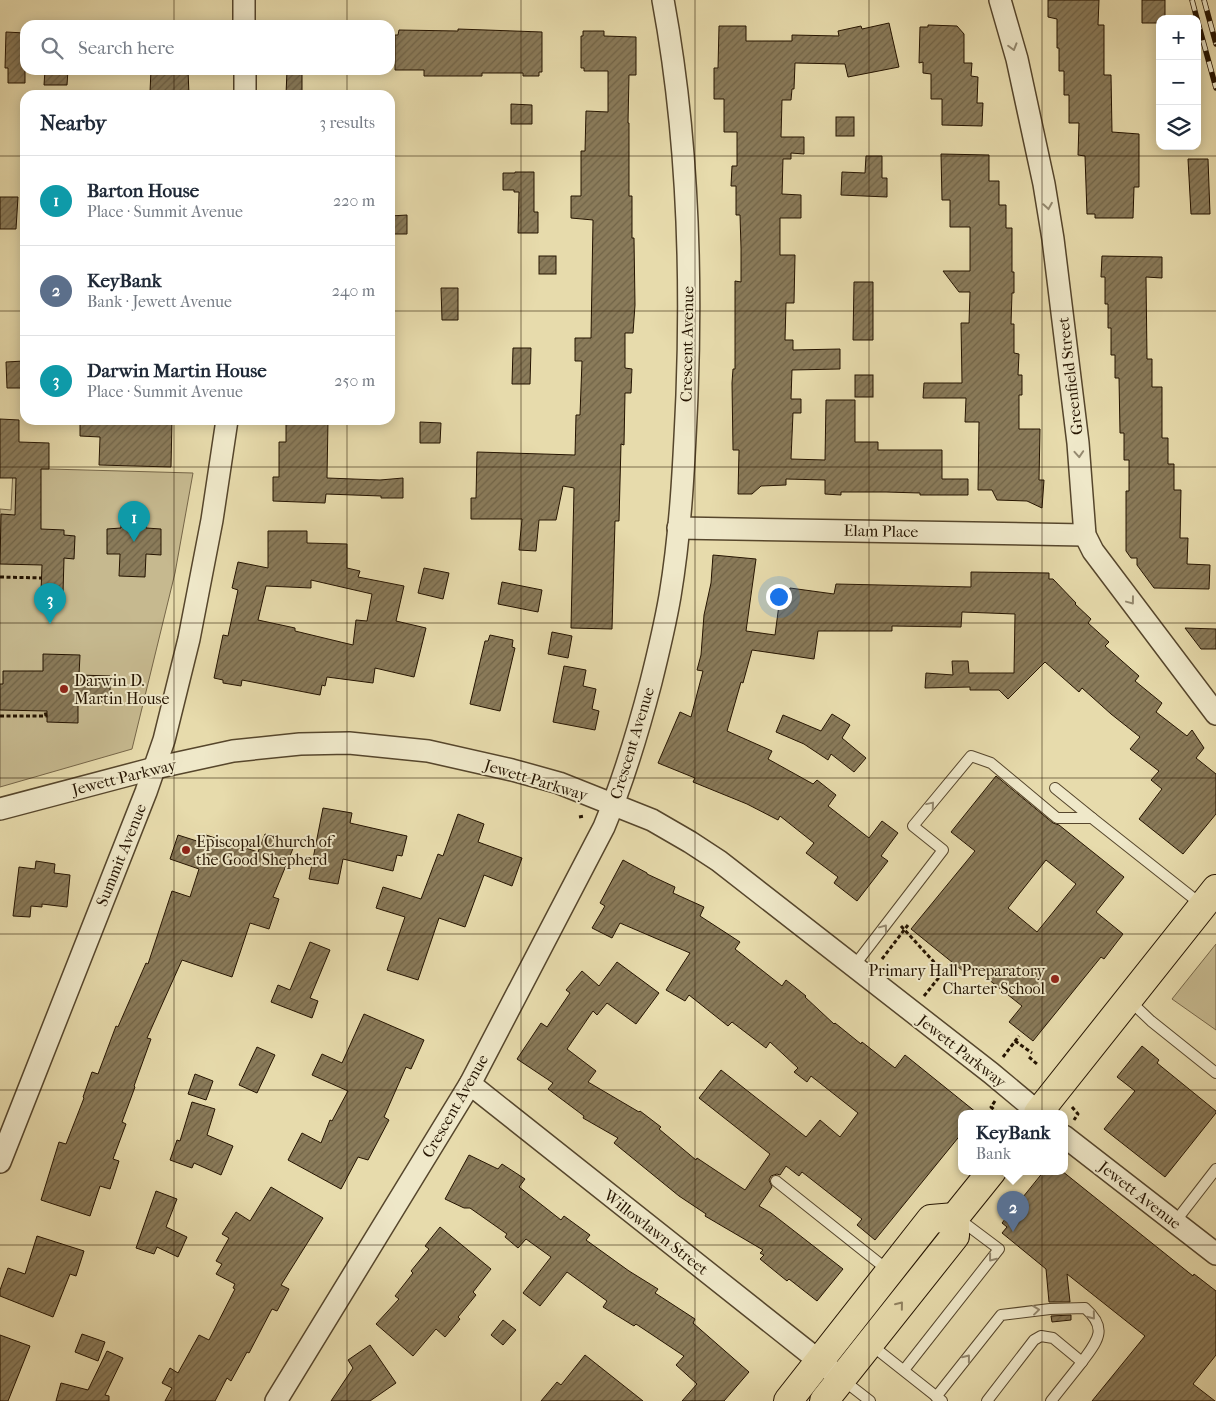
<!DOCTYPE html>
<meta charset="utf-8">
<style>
body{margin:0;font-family:"IM FELL French Canon",serif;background:#f2f2f3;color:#1f2937}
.controls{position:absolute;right:15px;top:15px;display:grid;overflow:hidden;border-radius:10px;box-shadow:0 2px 12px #0003}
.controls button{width:45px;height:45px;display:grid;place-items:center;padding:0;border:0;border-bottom:1px solid #e0e1e3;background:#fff;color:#1f2937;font:25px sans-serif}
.you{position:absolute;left:778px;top:596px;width:18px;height:18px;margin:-12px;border:4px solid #fff;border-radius:50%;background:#1a73e8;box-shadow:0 0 0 8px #1a73e833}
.badge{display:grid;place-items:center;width:32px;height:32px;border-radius:50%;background:#8f2418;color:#fff;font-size:16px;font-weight:700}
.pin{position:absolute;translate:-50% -41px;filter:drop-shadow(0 1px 2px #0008)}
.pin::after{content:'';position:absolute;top:26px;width:18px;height:15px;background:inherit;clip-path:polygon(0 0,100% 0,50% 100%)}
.popup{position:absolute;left:958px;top:1110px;width:110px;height:65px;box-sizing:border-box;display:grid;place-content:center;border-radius:10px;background:#fff;filter:drop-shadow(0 1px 4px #0005);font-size:16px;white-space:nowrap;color:#747a83}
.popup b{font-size:19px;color:#1f2937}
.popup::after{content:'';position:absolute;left:50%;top:100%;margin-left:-10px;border:10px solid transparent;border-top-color:#fff}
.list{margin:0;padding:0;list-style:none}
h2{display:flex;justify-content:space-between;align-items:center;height:65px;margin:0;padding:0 20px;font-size:21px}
h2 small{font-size:16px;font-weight:400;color:#747a83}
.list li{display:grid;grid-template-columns:32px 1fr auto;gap:15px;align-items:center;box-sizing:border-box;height:90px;padding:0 20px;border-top:1px solid #e0e1e3}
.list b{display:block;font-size:19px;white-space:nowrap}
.list p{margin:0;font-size:16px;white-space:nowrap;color:#747a83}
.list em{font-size:16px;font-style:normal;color:#747a83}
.icon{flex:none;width:28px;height:28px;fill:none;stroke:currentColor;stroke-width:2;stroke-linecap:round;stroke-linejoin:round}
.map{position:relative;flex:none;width:1216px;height:1401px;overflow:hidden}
.search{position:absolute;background:#fff;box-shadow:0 2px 12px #0003;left:20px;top:20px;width:375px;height:55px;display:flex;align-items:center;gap:12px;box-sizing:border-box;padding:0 18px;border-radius:15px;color:#747a83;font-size:19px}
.panel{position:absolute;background:#fff;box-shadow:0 2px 12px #0003;left:20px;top:90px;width:375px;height:335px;border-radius:15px}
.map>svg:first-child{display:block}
.green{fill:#c6b98f;stroke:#766648}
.building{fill:url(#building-hatch);stroke:#251401;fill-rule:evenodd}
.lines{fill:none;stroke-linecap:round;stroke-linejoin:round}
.lane-casing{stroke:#56462c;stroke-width:12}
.street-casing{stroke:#56462c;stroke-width:24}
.primary-casing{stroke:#251401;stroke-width:30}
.path{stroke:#251401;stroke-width:3;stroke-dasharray:4 2.5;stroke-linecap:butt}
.lane{stroke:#efe8c9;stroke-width:10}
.street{stroke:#efe8c9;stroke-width:21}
.primary{stroke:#e7dbac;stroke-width:28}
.rail-casing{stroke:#251401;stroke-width:5.5}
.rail{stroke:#efe8c9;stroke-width:4;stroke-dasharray:11;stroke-linecap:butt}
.oneway{stroke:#94896f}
.oneway2{stroke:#90815f}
.grid{fill:none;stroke:#251401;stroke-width:1;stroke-opacity:0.55}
.poi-dot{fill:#8f2418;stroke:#efe8c9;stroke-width:2}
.labels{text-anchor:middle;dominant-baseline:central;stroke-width:4;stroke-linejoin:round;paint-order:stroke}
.street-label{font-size:16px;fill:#251401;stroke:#efe8c9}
.poi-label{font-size:16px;fill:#251401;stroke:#efe8c9;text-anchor:start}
</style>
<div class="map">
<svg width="1216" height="1401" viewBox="0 0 1216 1401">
<defs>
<pattern id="building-hatch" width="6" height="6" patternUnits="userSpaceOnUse" patternTransform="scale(1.25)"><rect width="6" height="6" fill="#8a7b5a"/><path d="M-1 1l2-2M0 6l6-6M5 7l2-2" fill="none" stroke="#716448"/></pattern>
</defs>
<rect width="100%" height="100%" fill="#e7dbac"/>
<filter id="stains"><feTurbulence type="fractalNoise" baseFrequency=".004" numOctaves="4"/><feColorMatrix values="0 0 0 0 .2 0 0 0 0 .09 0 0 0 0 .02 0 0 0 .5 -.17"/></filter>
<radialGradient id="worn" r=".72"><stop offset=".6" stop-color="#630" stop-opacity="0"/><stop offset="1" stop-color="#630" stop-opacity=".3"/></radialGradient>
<!-- green -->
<g class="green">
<path d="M13,468l180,5 -18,100 -43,176 -132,38v-278l11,1z"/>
<path d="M1216,944v86l-44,-31z"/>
</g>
<!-- building -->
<g class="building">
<path d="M1048,0h51l-1,25h6v50h7l1,57 27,2v53h-5l-1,31h-38v-4h-8l-2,-58 -7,-1 1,-32h-10v-28h-5v-24h-5v-23h-2v-29l-9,-2z"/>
<path d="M1142,0h23v19h-5v4h-18z"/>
<path d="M889,23l10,44 -51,10 -3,-13 -50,-1 -1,26h-2l-1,11h-9l-1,37h23v17l-13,-1v6h-8l-1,35 19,1v23h-21v37h15l-1,48h-8l-1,37h8v10l47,-1v20l-48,1 -1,29h10v14h-8l-2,46 34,1 1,-60h29v42h23v8h64v29h26v16h-48v-2l-34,-1h-45v3l-16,-1v-14l-39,-1v6l-25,1 -9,8h-14l1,-44h-6l-1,-67 1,-14h2v-88l6,1v-34l-1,-33h-4v-29h-5l1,-20h5v-34h-13v-33h-10v-31h4l1,-42h27v15h46v-6l47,1 -1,-5 23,-5 1,3z"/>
<path d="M928,25l29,1 7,8v29h8l-1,13 7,1 -1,26h6l-1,23 -40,-1v-26h-11v-25l-8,-1v-11l-4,1 1,-36h8z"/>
<path d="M458,29l84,3v40h-3v4h-16v-3h-41v3h-58v-6h-29v-35h3l1,-5 59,1z"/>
<path d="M583,31h21v5l32,1v38h-7l-1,48h1v73h3v42h2l1,67 -2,28h-8v35l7,1 -1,24h-6l-1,52 -3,-1 -2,77h-4l-3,108 -41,-1 3,-140 -11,-2 -7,34h-17l-3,31 -17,-1 3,-31h-51v-21h5l1,-46 98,3 1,-40h4l2,-54h-7v-23h16l2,-118 -22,-2v-22h10v-45h4l1,-40 22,1v-41h-24v-3h-3v-32h2z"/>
<path d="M6,32l19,1v50h-17v-15h-3z"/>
<path d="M45,70h23l-1,15h-23z"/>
<path d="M151,70h37l1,25h-35v-3h-4z"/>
<path d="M287,70h15v25h-16z"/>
<path d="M511,104l21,1v19h-21z"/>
<rect x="836" y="117" width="18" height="19"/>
<path d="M941,154l48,1v26h10v24h7v23h6v44h2v21h-2l-1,31h3v29l5,1 -1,21h4v20h-3v34h21l-1,51h5l-2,28 -15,-7 -30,-1 -5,-10h-14l1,-68h-14l1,-24h-43l1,-15h38l-1,-60h8l1,-31h-11l-16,-21h27v-44h-20v-27h-8z"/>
<path d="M866,156h16v22h5v19l-46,-2 1,-23 23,1z"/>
<path d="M1188,159h20l2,55h-19z"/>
<path d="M515,172h19v40h4v21h-20l1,-41h-5v-2h-11v-17h12z"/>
<path d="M0,197h18l-2,32h-16z"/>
<path d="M407,215v19h-17v-18z"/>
<rect x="539" y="256" width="17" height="18"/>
<path d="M1102,256l60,1v21l-16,-1 1,82h5v28h10v51h6v26h6v26h7l-1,48h8l-1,26 23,1 -1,24 -55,-1 -17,-23v-7h-6l-5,-7v-60h3v-31h-5v-27h-4l-1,-55h-4v-23h-4v-27h-3v-24h-3v-27h-4z"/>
<path d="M854,282h19v58h-20z"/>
<path d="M441,288h17v32h-16z"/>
<path d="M513,348h18l-1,36h-18z"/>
<path d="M24,361v27h-17l-1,-26z"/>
<rect x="855" y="375" width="18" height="22"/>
<path d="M0,419l19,1v22l30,1v26h-8v60l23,1v5l11,1 -1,23 -10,-1 -1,35 -22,-1 1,-27 -42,-1 1,-50 14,1 1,-37h-16z"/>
<path d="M80,420h92l-1,47 -72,-2 1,-28 -20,-1z"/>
<path d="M286,420h42l-1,58 53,2 23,-2v20h-22v-2l-55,-2 -1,9 -52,-2v-24h6v-35h7z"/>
<path d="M420,422l21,1 -1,20h-20z"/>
<path d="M121,518h25v10l15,1v26l-15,-1 -1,23 -26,-1 1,-22h-13v-25l14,-1z"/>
<path d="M268,531h39v12l40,1v24l13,3 -2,6 46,9 -8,35 30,7 -12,49 -39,-9 -2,15 -46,-6 -2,9 -3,-1 -2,10 -78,-15 -1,6 -18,-3v-3l-9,-2 9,-43 5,1 10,-46 -6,-2 6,-26 30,6zM311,580l61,14 -5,27 -11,-1 -3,25 -58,-14v-3l-37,-8 8,-34 45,2z"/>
<path d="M713,555l43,4 -10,72 29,4 5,-38 8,1 2,-10 44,6 2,-10 135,3v-15l78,1v6h4l23,24 -1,1 16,15 -3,4 21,19 -4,4 34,30 -4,5 27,22 -6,9 31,24 5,-6 12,18 -8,10 20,16v40l-33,40 -44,-35 23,-30 -11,-9 8,-9 -29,-22 10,-12 -29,-23 -29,-26 -3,4 -34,-30 -37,37 -9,-9h-29v-3l-45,1 1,-15 27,2 -1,-14h16l1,12h45l1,-59 -53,-2 -1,15 -69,-1v5h-74l-4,28 -62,-9 -9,33 -2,-1 -14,49 45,20 -4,8 45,25 4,-4 19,15 -8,11 41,32 13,-17 16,12 -17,23 7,5 -31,40 -23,-18 4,-6 -32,-24 8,-10 -34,-27 -2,4 -31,-16 -54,-22 2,-4 -37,-15 22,-51 11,5 12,-46 -6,-1 4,-15 3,-40 7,-32z"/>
<path d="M424,568l25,5 -6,26 -25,-6z"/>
<path d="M502,582l40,8 -4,22 -40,-8z"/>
<path d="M1185,628l31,1v20h-15z"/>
<path d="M552,632l20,4 -4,22 -20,-4z"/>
<path d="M490,635l23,5 -1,7 3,1 -15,63 -30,-7 15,-63h3z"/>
<path d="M43,654l37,1 -1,20 31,1v26h-32v21l-31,-1v-11l-47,-1v-26h3v-13h40z"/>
<path d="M564,666l22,4 -3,16 13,3 -4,20 7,2 -4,19 -42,-8z"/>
<path d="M832,714l18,11 -8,13 24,20 -12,14 -23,-18 -3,6 -24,-16 -28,-12 7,-17 38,16z"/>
<path d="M996,776l57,47 6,2 65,52 -28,35 27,22 -19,25 -3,-2 -68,84 -24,-19 13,-16 -53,-42 -6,7 -52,-42 64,-78 -24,-19zM1046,860l30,24 -39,48 -29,-24z"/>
<path d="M323,808l29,5 -2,10 57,13 -5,20 -5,-1 -4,16 -50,-12 -5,25 -29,-5z"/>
<path d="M458,814l26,10 -6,18 44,16 -10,28 -28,-11 -19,52 -26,-9 -21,62 -31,-10 18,-53 -29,-9 7,-21 38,12 17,-45 5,2z"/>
<path d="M203,834l55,18 7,-18 29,12 -21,51 6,2 -10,30 -19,-6 -18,54 -50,-17 -35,78 4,1 -17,47 1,1 -13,35 4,2 -13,35 6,2 -9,28 -10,-3 -10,30 -49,-16 18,-58 7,2 18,-46 -1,-1 9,-25 6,2 18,-48 2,1 28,-64 2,1 24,-73 18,6 9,-28 -29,-10 8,-24 22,7z"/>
<path d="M623,860l24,13v1l28,13 -2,6 31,14 -4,9 40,26 -5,7 47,37 4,-6 20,16 -1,1 29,27 1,-1 26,21 1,-2 33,26 10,-13 72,58h-15v20l-87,107 -18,-15 5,-6 -60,-47 -3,4 -13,-10 -6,9 -3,-1 -6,2 -2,4 3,7 -13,19 12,7 72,56 -26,32 -28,-22 -2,2 -27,-22 4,-4 -4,-2 3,-3 -58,-34 1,-2 -27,-18 -65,-53 4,-5 -35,-20 1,-2 -36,-27 5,-6 -36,-24 24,-36 6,4 23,-34 -4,-3 16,-19 17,15 18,-24 42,31 -23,31 -29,-21 -10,12 -4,-4 -26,38 29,22 -8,11 51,30 1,-1 21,16 -2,2 37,31 1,-2 48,32 25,-36 -71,-56 22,-28 85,67 14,-17 20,17 18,-24 -47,-37 -4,6 -13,-10 4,-4 -28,-26 -4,6 -34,-26 -4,4 -39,-31 -4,6 -19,-11 24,-37 -70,-30 -8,15 -20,-10 13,-22 -5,-3z"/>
<path d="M36,861l19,3 -1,9 16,2 -3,32 -25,-3v3l-11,-1 -1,11 -17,-1 6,-49 16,2z"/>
<path d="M310,942l20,8 -20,48 8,3 -6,17 -41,-16 7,-17 12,5z"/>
<path d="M364,1014l60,26 -13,29 -5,-2 -22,50 5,3 -21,40 -10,-3 -17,32 -53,-29 14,-27 19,10 9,-23 2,1 16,-30 -36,-16 10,-21 20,9z"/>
<path d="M1142,1046l17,14 -2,3 59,48v2l-51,64 -61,-48 31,-38 -18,-14z"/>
<path d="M257,1047l18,8 -18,38 -18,-8z"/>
<path d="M195,1074l18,7 -7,19 -18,-6z"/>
<path d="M192,1102l23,7 -8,26 26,11 -12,29 -27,-12 -2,5 -22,-8 7,-20 3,1z"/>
<path d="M469,1155l29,14 4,-5 23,15 -6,8 42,33 3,-4 26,19 -4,5 43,31 29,18 -3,4 40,26 -2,4 56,49 -25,29h-42l15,-17 -21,-19 8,-9 -48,-32 -2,2 -31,-19 4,-6 -40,-29 -27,34 -17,-13 28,-36 -25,-18 -8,9 -13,-11 2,-3 -37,-26h-6l-19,-9z"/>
<path d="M1044,1171h18l131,105 1,-2 22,17v64l-23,29 22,17h-123l53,-65 -78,-62 3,28h-21l-3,-33 -44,-36 5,-6 -5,-4z"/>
<path d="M271,1187l52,31 -42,67 8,4 -12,22 -5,-2 -23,44 -2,-1 -16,29 -4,-3 -12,23h-50l7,-13 -10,-5 8,-15 8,5 21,-38 10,5 26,-51 -2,-1 2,-4 -19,-10 6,-10 -6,-3 13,-23 -7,-4 14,-22 14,9z"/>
<path d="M156,1191l21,8 -11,28 21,10 -9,20 -21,-10 -3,7 -18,-6z"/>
<path d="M440,1227l51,42 -18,23 3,3 -18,22 2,2 -15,18 -9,-8 -23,27 -37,-32 23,-25 -4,-3 18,-23 -2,-2 18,-22 -4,-3z"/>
<path d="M37,1236l47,15 -8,25 -6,-2 -17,43 -53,-21v-6l8,-22 17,6z"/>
<path d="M1071,1315v5l-19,2 -1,-6z"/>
<path d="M503,1320l13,10 -13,15 -12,-10z"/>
<path d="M82,1334l23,8 -7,19 -23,-9z"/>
<path d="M0,1335l30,11 -22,55h-8z"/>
<path d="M370,1345l26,38 -26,18h-39l22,-33 -5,-8z"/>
<path d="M107,1351l16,7 -18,37 4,1v5h-53l5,-18 27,7z"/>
<path d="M585,1355l58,46h-102l16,-19 4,3z"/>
</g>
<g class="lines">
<!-- lane casing -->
<g class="lane-casing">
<g id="lane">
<path d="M1055,788l37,30"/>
<path d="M854,966l89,-116 -30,-24 58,-70 20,7 66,55h35l110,87"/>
<path d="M1129,1000l22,21 65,52"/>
<path d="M776,1181l113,90"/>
<path d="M1175,1222l41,-53"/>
<path d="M870,1344l72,57"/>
<path d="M904,1370l95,-121 -40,-30"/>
<path d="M843,1380l27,21"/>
<path d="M936,1397l65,-82 49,-6 35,-1c24,21 12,33 -3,54"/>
<path d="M987,1401l47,-61 7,-4 12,2 29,24 -31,39"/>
</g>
</g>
<!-- street casing -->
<g class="street-casing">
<g id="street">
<path d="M244,0v25"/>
<path d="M1000,0l17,59 27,125 9,55 25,204 7,92 8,16 123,163"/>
<path d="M245,70v25"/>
<path d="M678,528l407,7"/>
<path d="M0,809l155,-41 78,-17 67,-7 49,-1 79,8 84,19 47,13 93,37 38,22 29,19 272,212 48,40"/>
<path d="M470,1084l372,295"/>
<path d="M1064,1136l152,118"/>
<path d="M0,1162l146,-370 18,-52 25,-101 23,-119 15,-100"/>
<path d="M276,1401l194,-317 134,-257c20,-48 34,-95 47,-145 7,-28 14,-57 19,-86 11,-66 14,-134 17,-201 5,-132 0,-266 -24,-395"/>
</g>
</g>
<!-- primary casing -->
<g class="primary-casing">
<g id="primary">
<path d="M1038,1113l178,-224"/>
<path d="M788,1401l143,-182 24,-2"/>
<path d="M824,1401l131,-165v-19l37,-46"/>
</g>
</g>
<!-- path -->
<g class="path">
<path d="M0,577l42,1"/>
<path d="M0,716h46l-1,-5"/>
<path d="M579,817l6,-1"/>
<path d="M901,926l33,36 10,9"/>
<path d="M882,959l26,-34"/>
<path d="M924,996l25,-31"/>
<path d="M1015,1041l17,12"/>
<path d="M1003,1057l16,-21"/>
<path d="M1029,1057l8,7"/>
<path d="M995,1101l-4,6 7,6"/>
<path d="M1072,1107l6,7 -4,6"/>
</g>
<!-- lane -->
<use href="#lane" class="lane"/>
<!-- street -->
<use href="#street" class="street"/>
<!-- primary -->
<use href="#primary" class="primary"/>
<!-- rail casing -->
<g class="rail-casing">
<g id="rail">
<path d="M1192,0l5,19"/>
<path d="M1204,0l12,44"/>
<path d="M1197,19l19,69"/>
</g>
</g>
<!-- rail -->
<use href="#rail" class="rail"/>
</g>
<!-- one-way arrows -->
<defs><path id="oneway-chevron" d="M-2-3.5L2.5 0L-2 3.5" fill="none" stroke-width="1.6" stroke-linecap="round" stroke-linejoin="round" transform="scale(1.25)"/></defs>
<g class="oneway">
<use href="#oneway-chevron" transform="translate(1013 47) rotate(74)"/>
<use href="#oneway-chevron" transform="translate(1048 206) rotate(81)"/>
<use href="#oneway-chevron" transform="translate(1079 454) rotate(86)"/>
<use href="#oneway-chevron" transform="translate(1131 601) rotate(53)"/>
<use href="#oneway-chevron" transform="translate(931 805) rotate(-50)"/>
<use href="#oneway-chevron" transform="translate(884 928) rotate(-53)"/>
<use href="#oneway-chevron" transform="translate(992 1258) rotate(128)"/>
<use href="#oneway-chevron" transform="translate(1036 1310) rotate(-7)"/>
<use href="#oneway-chevron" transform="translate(1092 1316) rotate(51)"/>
<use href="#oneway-chevron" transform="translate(967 1358) rotate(-52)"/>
</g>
<use class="oneway2" href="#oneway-chevron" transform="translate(900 1305) rotate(-51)"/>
<!-- grid -->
<path class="grid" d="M174,0v25M347,0v25M521,0v1401M695,0v1401M869,0v1401M1042,0v1401M174,70v25M347,70v25M0,156h25M390,156h826M0,311h25M390,311h826M174,420v981M347,420v981M0,467h1216M0,623h1216M0,778h1216M0,934h1216M0,1090h1216M0,1245h1216"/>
<!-- markers -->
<g class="poi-dot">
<circle cx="64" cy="689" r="5"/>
<circle cx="186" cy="850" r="5"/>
<circle cx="1055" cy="979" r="5"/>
</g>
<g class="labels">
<!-- street labels -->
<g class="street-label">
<text transform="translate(687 344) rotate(-89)">Crescent Avenue</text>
<text transform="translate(1070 376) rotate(-97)">Greenfield Street</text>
<text transform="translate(881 531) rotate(1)">Elam Place</text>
<text transform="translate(632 743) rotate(-73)">Crescent Avenue</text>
<text transform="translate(124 777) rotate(-14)">Jewett Parkway</text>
<text transform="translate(536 780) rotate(17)">Jewett Parkway</text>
<text transform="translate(121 855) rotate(-68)">Summit Avenue</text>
<text transform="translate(962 1051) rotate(38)">Jewett Parkway</text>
<text transform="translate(455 1106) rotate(-60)">Crescent Avenue</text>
<text transform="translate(1140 1195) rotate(38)">Jewett Avenue</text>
<text transform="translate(656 1232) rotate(38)">Willowlawn Street</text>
</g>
<!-- poi labels -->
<g class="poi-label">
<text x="74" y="680">Darwin D.<tspan x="74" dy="18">Martin House</tspan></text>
<text x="196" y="841">Episcopal Church of<tspan x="196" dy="18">the Good Shepherd</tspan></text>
<text x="1045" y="970" text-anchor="end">Primary Hall Preparatory<tspan x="1045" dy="18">Charter School</tspan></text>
</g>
</g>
<rect width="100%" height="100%" filter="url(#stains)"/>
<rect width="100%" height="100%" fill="url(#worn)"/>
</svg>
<div class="controls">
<button>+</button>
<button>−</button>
<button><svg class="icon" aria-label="layers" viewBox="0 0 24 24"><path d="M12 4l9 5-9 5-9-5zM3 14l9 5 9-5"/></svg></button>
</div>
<div class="you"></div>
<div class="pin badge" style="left:134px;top:542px;background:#0f9aa8">1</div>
<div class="pin badge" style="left:1013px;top:1232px;background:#5c6f8a">2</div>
<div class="popup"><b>KeyBank</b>Bank</div>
<div class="pin badge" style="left:50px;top:624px;background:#0f9aa8">3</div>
<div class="search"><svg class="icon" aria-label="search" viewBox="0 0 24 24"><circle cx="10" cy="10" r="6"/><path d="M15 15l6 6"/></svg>Search here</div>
<section class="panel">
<h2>Nearby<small>3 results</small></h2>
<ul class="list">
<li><span class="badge" style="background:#0f9aa8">1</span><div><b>Barton House</b><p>Place · Summit Avenue</p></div><em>220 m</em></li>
<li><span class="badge" style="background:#5c6f8a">2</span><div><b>KeyBank</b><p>Bank · Jewett Avenue</p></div><em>240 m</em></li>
<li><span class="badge" style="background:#0f9aa8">3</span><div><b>Darwin Martin House</b><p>Place · Summit Avenue</p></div><em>250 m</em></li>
</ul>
</section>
</div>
